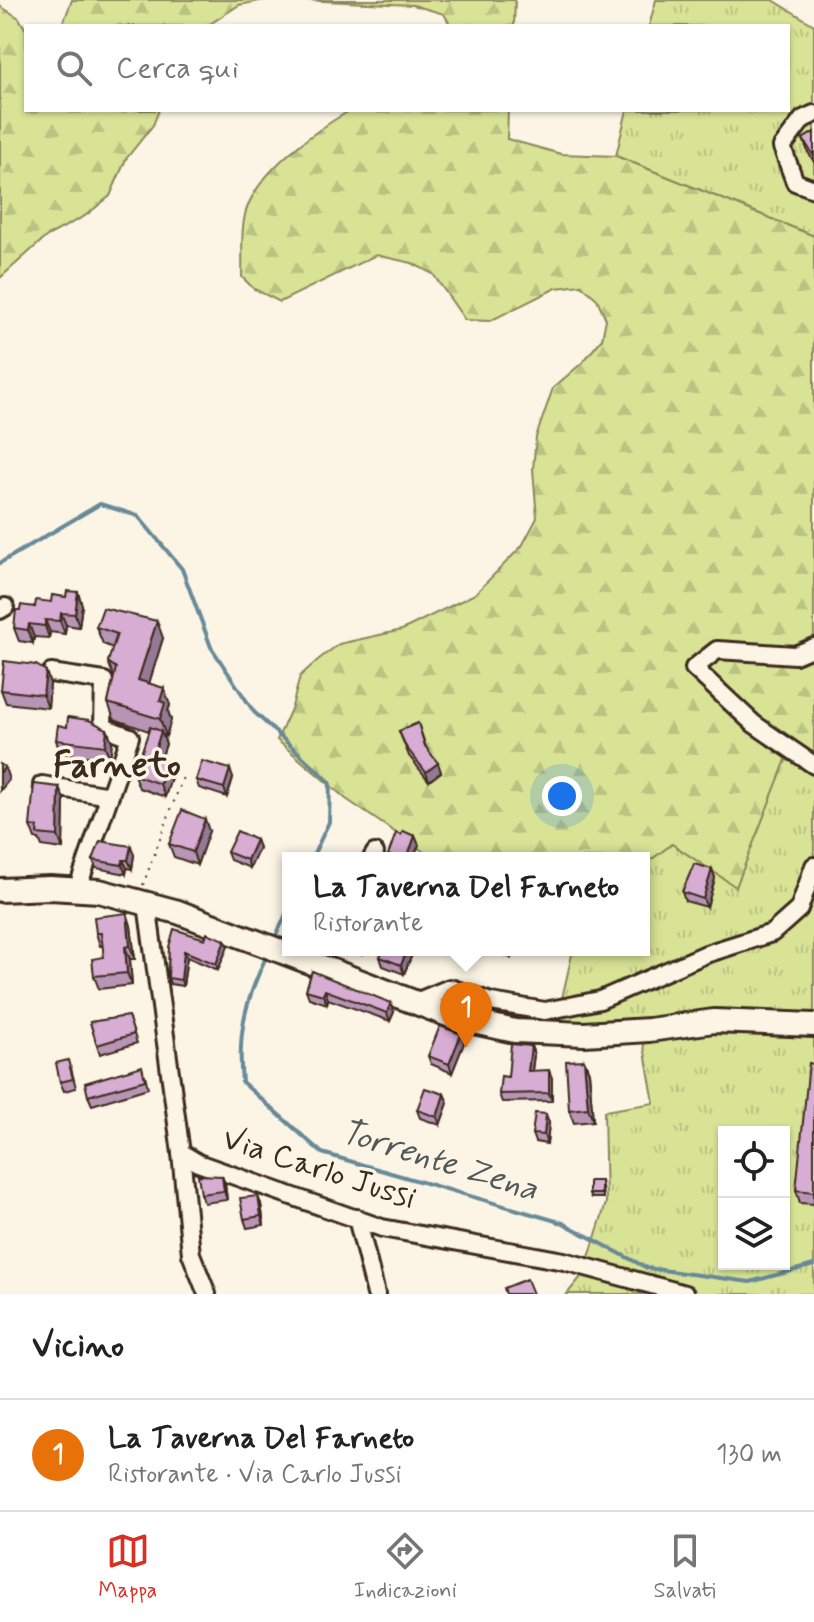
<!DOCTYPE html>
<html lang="it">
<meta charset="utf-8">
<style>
body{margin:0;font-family:Mynerve,sans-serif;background:#f2f2f2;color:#222}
.controls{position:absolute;right:24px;bottom:24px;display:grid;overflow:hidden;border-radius:0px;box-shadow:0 2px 6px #0004}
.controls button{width:72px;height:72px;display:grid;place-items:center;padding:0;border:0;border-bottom:2px solid #e0e0e0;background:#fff;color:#222;font:40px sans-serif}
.you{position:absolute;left:562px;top:796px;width:28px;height:28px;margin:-20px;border:6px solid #fff;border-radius:50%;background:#1a73e8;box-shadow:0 0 0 12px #1a73e833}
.badge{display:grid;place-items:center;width:52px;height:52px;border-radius:50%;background:#d93025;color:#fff;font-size:26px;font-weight:700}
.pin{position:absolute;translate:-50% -66px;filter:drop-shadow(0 2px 4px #0008)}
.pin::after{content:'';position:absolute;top:42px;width:28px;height:24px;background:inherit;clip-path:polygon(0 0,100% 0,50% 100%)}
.popup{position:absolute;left:282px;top:852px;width:368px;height:104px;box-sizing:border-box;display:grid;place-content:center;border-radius:0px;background:#fff;filter:drop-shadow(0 2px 6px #0005);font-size:26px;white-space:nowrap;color:#767676}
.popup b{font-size:30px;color:#222}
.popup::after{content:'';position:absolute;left:50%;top:100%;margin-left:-16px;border:16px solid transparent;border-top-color:#fff}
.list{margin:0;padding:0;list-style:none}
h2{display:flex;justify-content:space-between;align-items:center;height:104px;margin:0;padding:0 32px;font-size:34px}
h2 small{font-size:26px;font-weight:400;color:#767676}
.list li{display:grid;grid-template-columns:52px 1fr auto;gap:24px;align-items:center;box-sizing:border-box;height:112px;padding:0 32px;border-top:2px solid #e0e0e0}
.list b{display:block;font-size:30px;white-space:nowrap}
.list p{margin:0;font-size:26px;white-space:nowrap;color:#767676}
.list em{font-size:26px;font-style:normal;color:#767676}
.icon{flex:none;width:44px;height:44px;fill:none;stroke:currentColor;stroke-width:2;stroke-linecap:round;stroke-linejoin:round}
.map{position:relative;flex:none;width:814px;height:1294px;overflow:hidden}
.search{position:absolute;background:#fff;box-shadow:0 2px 6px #0004;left:24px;right:24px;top:24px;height:88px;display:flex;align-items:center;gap:20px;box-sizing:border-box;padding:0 28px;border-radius:0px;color:#767676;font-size:30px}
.sheet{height:216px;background:#fff}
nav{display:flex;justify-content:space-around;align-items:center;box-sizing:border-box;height:112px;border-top:2px solid #e0e0e0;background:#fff;font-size:22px;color:#767676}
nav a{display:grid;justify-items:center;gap:4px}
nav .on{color:#d93025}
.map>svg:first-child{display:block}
.grass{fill:url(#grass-tufts);stroke:#8a865a;stroke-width:2;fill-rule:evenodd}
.forest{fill:url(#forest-firs);stroke:#8a865a;stroke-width:2}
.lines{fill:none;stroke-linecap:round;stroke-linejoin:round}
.stream{stroke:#688997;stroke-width:4}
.street-casing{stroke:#3b2a1e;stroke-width:22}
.secondary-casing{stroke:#3b2a1e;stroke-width:28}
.path{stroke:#3b2a1e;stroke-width:2;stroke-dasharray:2 6;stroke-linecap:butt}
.street{stroke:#fcf5e5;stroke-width:16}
.secondary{stroke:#fcf5e5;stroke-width:22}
.wall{fill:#b995b5;stroke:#3b2a1e;stroke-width:2}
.shaded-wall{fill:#967994;stroke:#3b2a1e;stroke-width:2}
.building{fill:#d7add3;stroke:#3b2a1e;stroke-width:2}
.labels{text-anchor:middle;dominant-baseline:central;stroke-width:7;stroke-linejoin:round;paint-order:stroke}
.street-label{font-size:32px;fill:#3b2a1e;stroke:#fcf5e5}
.water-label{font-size:34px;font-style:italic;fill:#52595a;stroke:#fcf5e5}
.quarter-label{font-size:36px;font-weight:bold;fill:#3b2a1e;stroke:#fcf5e5}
</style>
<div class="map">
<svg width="814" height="1294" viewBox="0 0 814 1294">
<defs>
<pattern id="grass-tufts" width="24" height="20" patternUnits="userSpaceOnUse" patternTransform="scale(2)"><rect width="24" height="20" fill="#d8e396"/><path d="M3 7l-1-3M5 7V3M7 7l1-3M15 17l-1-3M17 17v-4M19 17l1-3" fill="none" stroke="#bac381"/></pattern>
<pattern id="forest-firs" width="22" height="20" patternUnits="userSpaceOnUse" patternTransform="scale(2)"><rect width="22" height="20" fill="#d8e396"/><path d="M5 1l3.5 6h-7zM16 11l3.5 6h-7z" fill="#bac381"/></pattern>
</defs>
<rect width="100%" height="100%" fill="#fcf5e5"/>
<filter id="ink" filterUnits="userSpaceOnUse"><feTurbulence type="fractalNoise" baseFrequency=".0125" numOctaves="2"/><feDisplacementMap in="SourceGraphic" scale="16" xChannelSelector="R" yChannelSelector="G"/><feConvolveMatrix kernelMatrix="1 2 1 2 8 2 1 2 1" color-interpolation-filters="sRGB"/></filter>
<g filter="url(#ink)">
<!-- grass -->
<g class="grass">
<path d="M656,0h117l41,25v211l-198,-80 11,-46h161v-84h-139z"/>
<path d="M786,759l28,8v527h-247l17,-21 22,-70 -2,-92 50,-8 -13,-74h-86l18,-79h71v-85l28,-21 64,42zM724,1132h60v132h-60z"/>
</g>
<!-- forest -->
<g class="forest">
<path d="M72,0h193l-26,5 -32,21h-145z"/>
<path d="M301,0h214l-1,26h-63l-7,-12 -31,-9z"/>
<path d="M0,6l19,12 7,12v80h133l-6,15 -27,34 -16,37 -25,20 -38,20 -47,42z"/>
<path d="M351,110h157l-1,29 54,15 55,2 198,80v531l-28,-7 -50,127 -64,-43 -28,21v-7h-211l-87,-59 -69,-59 15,-33 8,-31 19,-17 20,-15 63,-14 73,-36 47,-48 15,-28 -4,-49 3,-32 17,-49 30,-26 19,-23 4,-20 -9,-20 -16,-14 -25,3 -66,33 -25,-1 -32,-46 -21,-11 -36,-8 -96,47 -26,-13 -12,-12c1,-21 -2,-50 5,-69 14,-39 70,-79 104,-98z"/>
</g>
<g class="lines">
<!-- stream -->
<g class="stream">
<path d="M0,563l100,-59 38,12 44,53 29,78 43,65 76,70 -1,40 -17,36"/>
<path d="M273,942l15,-32"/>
<path d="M268,953c-22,46 -31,78 -26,129l80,71 241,70 84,45 103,14 64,-17"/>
</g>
<!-- street casing -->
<g class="street-casing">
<g id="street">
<path d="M814,114l-11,5 -21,28 13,35 19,7"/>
<path d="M0,610l5,-3"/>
<path d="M814,647l-19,8 -78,-5 -23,18 60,56 60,41"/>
<path d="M51,673l53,8 -1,46 27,10 -53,153"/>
<path d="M42,785l68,11"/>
<path d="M372,858l3,-5"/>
<path d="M147,904l34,249 17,10 184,65 182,33 121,33"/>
<path d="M416,1002l34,-14 41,14 54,9 55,-11 106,-46 66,-21 27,-24 15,-43"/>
<path d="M181,1153l10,101 16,40"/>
<path d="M357,1218l19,76"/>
</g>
</g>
<!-- secondary casing -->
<g class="secondary-casing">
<path id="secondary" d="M0,890l50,-2 49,3 79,21 278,106 59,13 69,3 65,-4 65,-9 100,4"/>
</g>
<!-- path -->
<path class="path" d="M143,885l40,-108"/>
<!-- street -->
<use href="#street" class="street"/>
<!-- secondary -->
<use href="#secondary" class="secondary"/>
</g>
<!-- wall -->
<g class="wall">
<path d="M814,132v30l-6,-10 -5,-13z"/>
<path d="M78,592l4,13 -3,22 -13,-2 -1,9 -15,-2 -1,6 -15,-1 -1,6 -14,-2 -5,-13 6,-18 31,-8z"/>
<path d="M96,627l67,11 -14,45 21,22 -2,6 3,9 -5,16 -3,-1 3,9 -5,15 7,3 4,12 -7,23 -26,-9 -5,-13 15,-44 -35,-12 -6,-16 6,-26 -6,-15 5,-14 -10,-4z"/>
<path d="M50,684l-2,24 -42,-5 -5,-13z"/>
<path d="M418,723l8,24 15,25 -12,9 -20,-25 -10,-25z"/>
<path d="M107,729l5,13 -2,17 -50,-6 -4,-13z"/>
<path d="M233,778l-6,19 -28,-9 -3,-8z"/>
<path d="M59,787l5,13 -1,49 -21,-3 -3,-7h-4l-5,-13z"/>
<path d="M209,831l-12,34 -23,-8 -5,-13z"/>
<path d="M256,840l3,8 -9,20 -20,-8 -3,-8z"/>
<path d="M134,855l-2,14 -5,-1 -1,6 -30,-6 -3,-8z"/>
<path d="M712,869l3,9 -8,29 -22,-6 -3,-9z"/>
<path d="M127,913l4,13 4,33h-5l2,26 -33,4 -5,-13 10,-19 -1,-11h-3l-4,-13z"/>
<path d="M205,939l20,1 3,6 -10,24 -31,-13 -4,29 -13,-2 -2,-6 1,-31z"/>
<path d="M348,950h16l-2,5z"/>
<path d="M490,950h24l-3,8z"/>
<path d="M380,957h31l-7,17 -21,-8z"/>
<path d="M312,971l82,41 -4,9 -62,-22 -1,5 -18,-6 -3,-8z"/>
<path d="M128,1016l9,27 -37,11 -10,-32z"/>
<path d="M461,1034l3,9 -12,30 -21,-9 -3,-8z"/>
<path d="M531,1046l3,8 -2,17 20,7v23l-50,1 -3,-8 9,-17z"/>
<path d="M584,1060l5,12 4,49 -19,2 -5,-13z"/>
<path d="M814,1064v140l-14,-1 -4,-13z"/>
<path d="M71,1068l5,20 -12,3 -4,-9z"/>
<path d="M145,1075l3,13 -56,17 -4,-9z"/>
<path d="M444,1094l4,9 -8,22 -20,-7 -3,-8z"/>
<path d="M549,1123l-2,21 -12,-2 -3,-8z"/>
<path d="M222,1176l3,8 2,16 -23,3 -3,-9z"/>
<path d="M601,1181l1,5 1,12h-12l-2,-4z"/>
<path d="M261,1204l3,21 -17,3 -3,-9z"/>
</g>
<!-- shaded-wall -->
<g class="shaded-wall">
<path d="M78,592l4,13 -3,22 -4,-13z"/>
<path d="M61,613l5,12 -1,9 -5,-13z"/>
<path d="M45,620l5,12 -1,6 -4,-12z"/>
<path d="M157,621l6,17 -18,59 -7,-17z"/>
<path d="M29,624l5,13 -1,6 -5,-13z"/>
<path d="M46,671l4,13 -2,24 -5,-13z"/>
<path d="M164,688l6,17 -2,6 3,9 -5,16 -6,-17v-18z"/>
<path d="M107,729l5,13 -2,17 -5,-13z"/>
<path d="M161,731l5,13 -9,26 -4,-13z"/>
<path d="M168,762l4,12 -7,23 -5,-13z"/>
<path d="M438,763l3,9 -12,9 -3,-9z"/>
<path d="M5,767l4,13 -9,11v-18z"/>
<path d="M230,769l3,9 -6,19 -3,-9z"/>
<path d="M59,787l5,13 -1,49 -5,-13z"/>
<path d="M205,819l4,12 -12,34 -4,-13z"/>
<path d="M415,836l4,9 -6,13h-6z"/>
<path d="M256,840l3,8 -9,20 -3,-8z"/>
<path d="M131,846l3,9 -2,14 -4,-9z"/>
<path d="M123,860l4,8 -1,6 -4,-9z"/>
<path d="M712,869l3,9 -8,29 -4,-8z"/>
<path d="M127,913l4,13 4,33 -5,-13z"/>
<path d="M225,940l3,6 -10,24 -2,-6z"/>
<path d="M125,947l5,12 2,26 -5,-12z"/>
<path d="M407,950h1l3,7 -7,17 -3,-9z"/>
<path d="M508,950h6l-3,8z"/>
<path d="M184,951l3,6 -4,29 -2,-6z"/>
<path d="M325,990l3,9 -1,5 -4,-9z"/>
<path d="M391,1003l3,9 -4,9 -3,-8z"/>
<path d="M461,1034l3,9 -12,30 -3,-9z"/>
<path d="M531,1046l3,8 -3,25 -3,-8z"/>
<path d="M584,1060l5,12 4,49 -5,-13z"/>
<path d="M549,1070l3,8v23l-3,-8z"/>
<path d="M444,1094l4,9 -8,22 -3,-8z"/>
<path d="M546,1114l3,9 -2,21 -3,-9z"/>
<path d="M222,1176l3,8 2,16 -3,-9z"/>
<path d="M258,1196l3,8 3,21 -3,-9z"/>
</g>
<!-- building -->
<g class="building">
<path d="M814,132v24l-11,-17z"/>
<path d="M67,591l11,1 -3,22 -14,-1 -1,8 -15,-1v6l-16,-2 -1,6 -14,-2 2,-18h4l1,-5 14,2 1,-7 15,2 1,-7 14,2z"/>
<path d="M103,608l54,13 -19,59 26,8 -4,13 5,2 -5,16 -52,-16 8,-35 -8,-6 9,-28 -21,-7z"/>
<path d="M4,661l32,4 10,6 -3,24 -42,-5z"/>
<path d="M68,717l21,3 18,9 -2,17 -49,-6 2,-15 9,2z"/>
<path d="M418,723l7,23 13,17 -12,9 -20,-25 -7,-16z"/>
<path d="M150,727l11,4 -8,26 15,5 -8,22 -26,-9z"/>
<path d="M202,761l28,8 -6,19 -28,-8z"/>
<path d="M0,764l5,3 -5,6z"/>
<path d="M34,784l25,3 -1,49 -21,-2 1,-7 -8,-1z"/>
<path d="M182,810l23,9 -12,33 -24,-8z"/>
<path d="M237,831l19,9 -9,20 -20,-8z"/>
<path d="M403,831l12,5 -8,22h-13l-6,-3 8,-22 5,2z"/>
<path d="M100,841l31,5 -3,14h-5l-1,5 -29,-5z"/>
<path d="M694,864l18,5 -9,30 -21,-7z"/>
<path d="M127,913l3,33 -5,1 2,26 -33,3 -2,-17 12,-2 -3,-24h-5l-2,-16z"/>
<path d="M174,929l31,10 2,-6 18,7 -9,24 -32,-13 -3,29 -13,-2 1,-31z"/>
<path d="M383,950h24l-6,15 -21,-8z"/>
<path d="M312,971l79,32 -4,10 -62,-23 -2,5 -17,-5z"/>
<path d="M128,1016l6,18 -37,11 -7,-23z"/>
<path d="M440,1026l21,8 -12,30 -21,-8z"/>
<path d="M511,1044l20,2 -3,25 21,-1v23l-50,1 2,-18 7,1z"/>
<path d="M68,1060l5,19 -13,3 -4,-19z"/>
<path d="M584,1060l4,48 -19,2 -3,-49z"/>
<path d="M809,1063l5,1v128l-18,-2z"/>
<path d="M142,1066l3,14 -57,16 -3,-13z"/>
<path d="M425,1088l19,6 -7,23 -20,-7z"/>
<path d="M535,1113l11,1 -2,21 -12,-1z"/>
<path d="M198,1175l24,1 2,15 -23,3z"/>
<rect x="589" y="1181" width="12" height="13"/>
<path d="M258,1196l3,20 -17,3 -4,-21z"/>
<path d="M527,1279l6,15h-27l-2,-6z"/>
</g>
</g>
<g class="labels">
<!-- street labels -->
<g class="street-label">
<text transform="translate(319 1169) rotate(18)">Via Carlo Jussi</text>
</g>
<!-- water labels -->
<g class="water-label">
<text transform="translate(439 1161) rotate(17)">Torrente Zena</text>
</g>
<!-- quarter labels -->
<g class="quarter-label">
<text x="117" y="766">Farneto</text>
</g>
</g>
</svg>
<div class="controls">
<button><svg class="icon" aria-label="locate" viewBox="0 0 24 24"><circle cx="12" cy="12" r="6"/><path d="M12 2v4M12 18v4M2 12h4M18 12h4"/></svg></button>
<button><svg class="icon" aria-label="layers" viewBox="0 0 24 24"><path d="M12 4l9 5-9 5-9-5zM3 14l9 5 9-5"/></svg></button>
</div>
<div class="you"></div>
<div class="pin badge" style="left:466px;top:1048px;background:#e8710a">1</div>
<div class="popup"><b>La Taverna Del Farneto</b>Ristorante</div>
<div class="search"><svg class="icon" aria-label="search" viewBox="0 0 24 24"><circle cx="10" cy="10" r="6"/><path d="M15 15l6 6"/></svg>Cerca qui</div>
</div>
<section class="sheet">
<h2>Vicino<small></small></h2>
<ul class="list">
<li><span class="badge" style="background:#e8710a">1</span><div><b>La Taverna Del Farneto</b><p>Ristorante · Via Carlo Jussi</p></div><em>130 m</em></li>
</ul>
</section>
<nav>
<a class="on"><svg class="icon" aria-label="map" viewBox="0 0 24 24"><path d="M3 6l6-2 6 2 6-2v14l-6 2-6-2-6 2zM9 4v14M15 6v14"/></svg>Mappa</a>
<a><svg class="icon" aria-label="directions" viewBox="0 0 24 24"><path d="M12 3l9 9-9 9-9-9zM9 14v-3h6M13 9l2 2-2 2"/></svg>Indicazioni</a>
<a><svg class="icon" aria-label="saved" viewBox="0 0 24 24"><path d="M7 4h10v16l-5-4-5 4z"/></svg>Salvati</a>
</nav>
